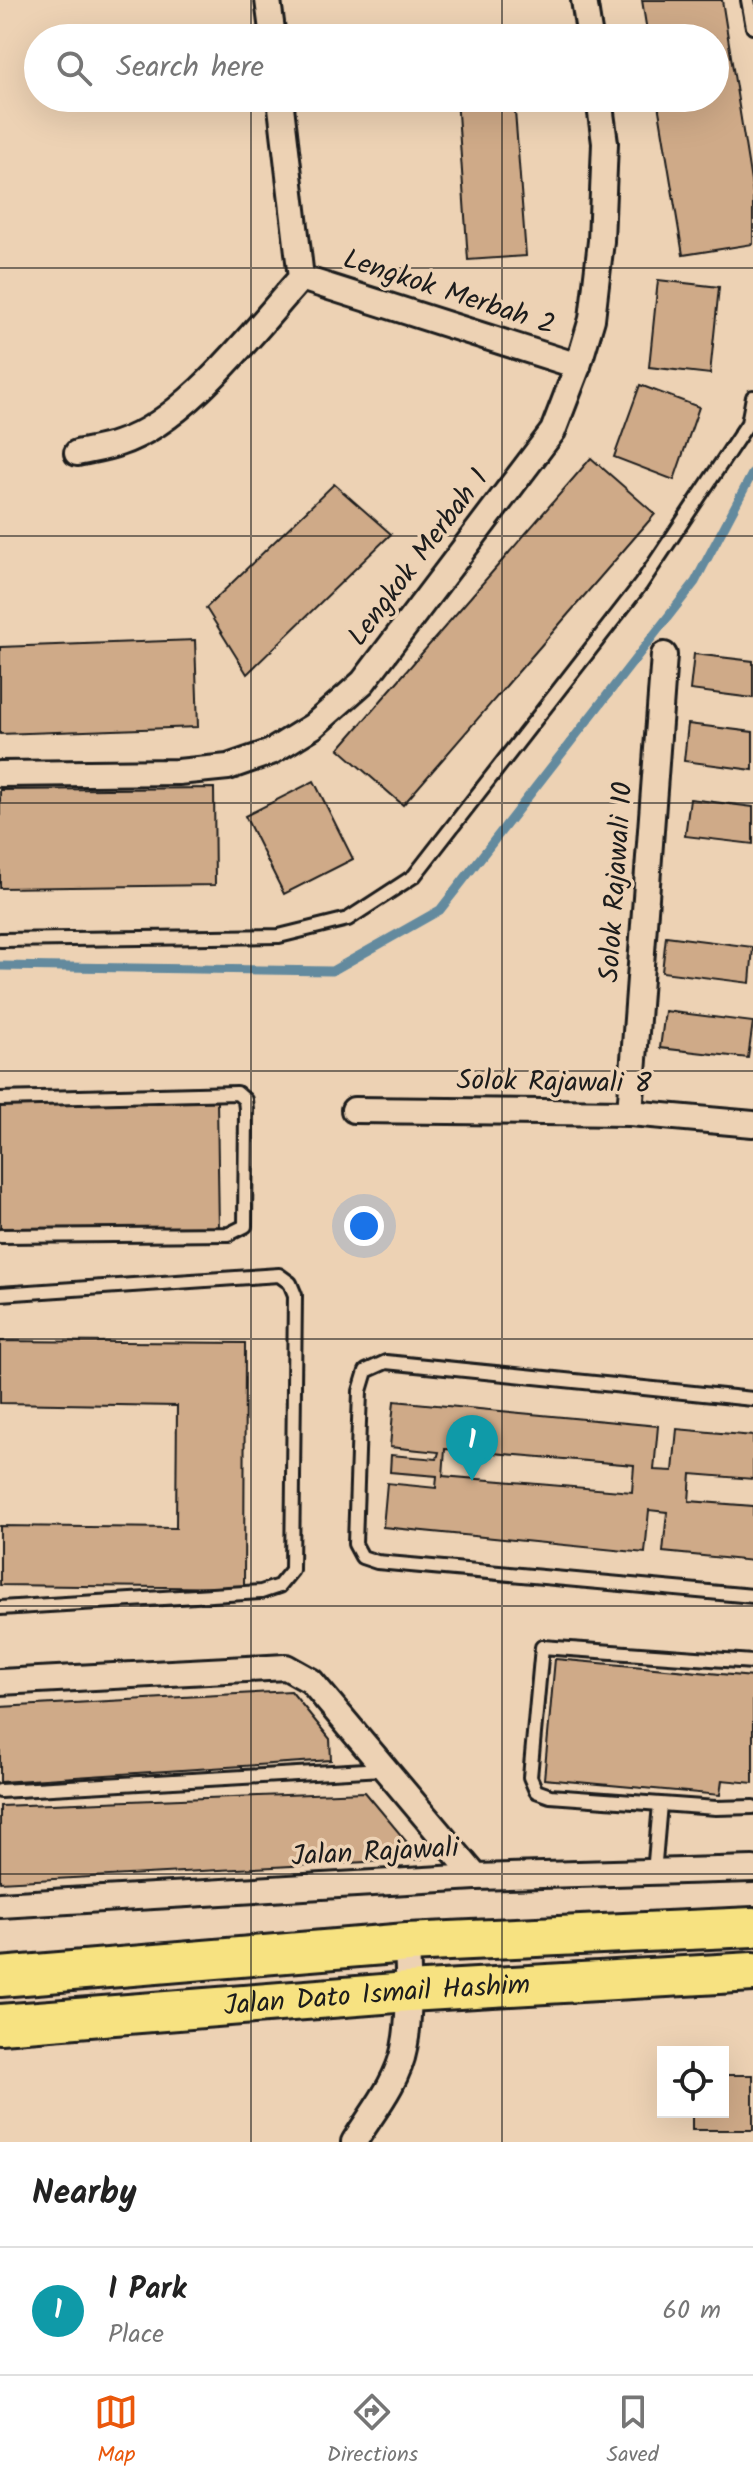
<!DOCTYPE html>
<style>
body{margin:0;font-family:Kalam,sans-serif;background:#f6f6f6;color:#222}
.controls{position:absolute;right:24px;bottom:24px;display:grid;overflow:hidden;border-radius:0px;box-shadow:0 8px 32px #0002}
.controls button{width:72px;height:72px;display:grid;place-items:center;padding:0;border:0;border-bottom:2px solid #e0e0e0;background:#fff;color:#222;font:40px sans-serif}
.you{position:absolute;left:364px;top:1226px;width:28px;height:28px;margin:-20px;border:6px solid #fff;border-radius:50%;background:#1a73e8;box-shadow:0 0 0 12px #1a73e833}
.badge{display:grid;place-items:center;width:52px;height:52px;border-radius:50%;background:#ea580c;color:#fff;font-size:26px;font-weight:700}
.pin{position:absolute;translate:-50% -66px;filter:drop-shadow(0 2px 4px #0008)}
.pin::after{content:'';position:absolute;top:42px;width:28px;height:24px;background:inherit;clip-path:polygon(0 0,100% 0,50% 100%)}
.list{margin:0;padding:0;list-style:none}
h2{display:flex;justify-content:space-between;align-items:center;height:104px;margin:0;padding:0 32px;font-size:34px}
h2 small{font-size:26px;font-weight:400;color:#767676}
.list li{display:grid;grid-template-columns:52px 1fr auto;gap:24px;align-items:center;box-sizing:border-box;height:128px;padding:0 32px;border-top:2px solid #e0e0e0}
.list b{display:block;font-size:30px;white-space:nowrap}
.list p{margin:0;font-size:26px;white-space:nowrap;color:#767676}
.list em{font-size:26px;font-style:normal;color:#767676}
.icon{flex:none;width:44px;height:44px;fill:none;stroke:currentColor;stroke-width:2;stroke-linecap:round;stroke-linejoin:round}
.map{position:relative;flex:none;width:753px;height:2142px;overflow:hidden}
.search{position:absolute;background:#fff;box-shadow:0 8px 32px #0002;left:24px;right:24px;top:24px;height:88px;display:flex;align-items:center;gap:20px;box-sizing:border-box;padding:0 28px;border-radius:44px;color:#767676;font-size:30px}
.sheet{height:232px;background:#fff}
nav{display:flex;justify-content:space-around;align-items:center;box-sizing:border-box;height:112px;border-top:2px solid #e0e0e0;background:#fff;font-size:22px;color:#767676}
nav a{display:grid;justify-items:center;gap:4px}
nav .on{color:#ea580c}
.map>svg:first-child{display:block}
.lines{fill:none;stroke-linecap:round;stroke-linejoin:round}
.stream{stroke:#638a9e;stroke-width:9}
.building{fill:#cfaa88;stroke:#1c1c1c;stroke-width:2;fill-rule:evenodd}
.service-casing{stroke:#1c1c1c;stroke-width:18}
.minor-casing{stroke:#1c1c1c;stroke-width:30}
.primary-casing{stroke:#1c1c1c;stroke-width:44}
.service{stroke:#edd2b4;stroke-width:12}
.minor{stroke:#edd2b4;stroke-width:24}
.primary{stroke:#f7e281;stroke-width:38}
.grid{fill:none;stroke:#1c1c1c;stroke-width:2;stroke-opacity:0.55}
.labels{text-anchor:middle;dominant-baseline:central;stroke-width:7;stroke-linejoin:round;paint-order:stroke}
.street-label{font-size:28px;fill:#1c1c1c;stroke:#edd2b4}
</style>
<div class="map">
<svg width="753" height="2142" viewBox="0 0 753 2142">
<rect width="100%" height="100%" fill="#edd2b4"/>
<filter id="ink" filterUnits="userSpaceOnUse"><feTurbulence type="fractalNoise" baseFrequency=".0125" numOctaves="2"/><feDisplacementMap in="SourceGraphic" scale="16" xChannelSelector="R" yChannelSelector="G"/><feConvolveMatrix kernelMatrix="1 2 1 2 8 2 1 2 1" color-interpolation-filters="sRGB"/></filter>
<g filter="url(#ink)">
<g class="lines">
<!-- stream -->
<path class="stream" d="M0,966l332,5 108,-61 255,-328 58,-110"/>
</g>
<!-- building -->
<g class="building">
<path d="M642,0h80l31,194v50l-70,11 -26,-157h58v-60h-67z"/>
<path d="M457,98h57l12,158 -58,4z"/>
<path d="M658,280l61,7 -9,87 -61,-7z"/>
<path d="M640,385l59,22 -25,73 -60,-23z"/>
<path d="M591,458l64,56 -252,291 -64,-56z"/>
<path d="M334,484l57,50 -144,140 -41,-66z"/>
<path d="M195,640l3,87 -198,7v-87z"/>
<path d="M694,654l59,7v37l-63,-8z"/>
<path d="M688,724l65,8v38l-69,-9z"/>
<path d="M314,781l39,78 -69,35 -39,-78z"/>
<path d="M214,788l1,97 -215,3v-98z"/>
<path d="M690,799l63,8v37l-68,-8z"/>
<path d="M666,936l87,11 -3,36 -88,-11z"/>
<path d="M665,1011l88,11 -5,36 -88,-10z"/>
<path d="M217,1101l2,129 -219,2v-129z"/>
<path d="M0,1341l245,2 -1,245 -244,-3v-59l176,2 1,-122 -177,-3z"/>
<path d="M394,1401l264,25 -4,44 19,1 4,-42 76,7v43l-62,-5 -2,27 64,5v55l-90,-9 4,-40 -18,-2 -4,43 -262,-26 4,-44 49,5 1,-12 -47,-4 1,-17 46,4 2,-7 -49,-5zM445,1449l189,16 -2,27 -189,-16z"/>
<path d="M555,1659l198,18v106l-31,-3 -2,15 -176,-16z"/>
<path d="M291,1691l39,48 1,21 -331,22v-75z"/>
<path d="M365,1792l56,67 -421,23v-76z"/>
<path d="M723,2075h30v55h-61v-18h31z"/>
</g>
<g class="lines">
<!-- service casing -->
<g class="service-casing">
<g id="service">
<path d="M748,0l5,27"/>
<path d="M0,940l279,-4 69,-17 66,-43 227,-292 107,-161 5,-26"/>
<path d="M0,1099l237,-6 8,7 1,9 -1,117 -16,8 -229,2"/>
<path d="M0,1294l279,-19 11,8 5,12 -3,275 -13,16 -18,6 -261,16"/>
<path d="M753,1399l-367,-37 -20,9 -6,20 -5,153 7,13 15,5 376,34"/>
<path d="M753,1662l-211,-15 -12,130 6,14 14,5 166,12 37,-1"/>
<path d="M0,1791l383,-22"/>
<path d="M654,1873l6,-69"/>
</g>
</g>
<!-- minor casing -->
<g class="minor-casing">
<g id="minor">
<path d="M268,0l5,38"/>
<path d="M584,0l6,38"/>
<path d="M301,278l277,88"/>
<path d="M77,453c14,-3 29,-5 42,-10 68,-22 135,-113 182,-165l-21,-180"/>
<path d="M0,774l178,-2 50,-5 43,-15 42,-26 50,-44 190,-251 25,-65 14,-47 9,-78 4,-98 -6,-45"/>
<path d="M354,1110l276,3 123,11"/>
<path d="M630,1113l34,-458"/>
<path d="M0,1682l286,-15 25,14 165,196"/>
<path d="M0,1905l476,-28 277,-8"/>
<path d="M354,2142c17,-28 44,-60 50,-93 7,-34 4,-72 3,-106"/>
</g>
</g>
<!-- primary casing -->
<g class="primary-casing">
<g id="primary">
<path d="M0,1977l407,-34 346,-16"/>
<path id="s1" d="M0,2024l408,-32 345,-20"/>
</g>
</g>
<!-- service -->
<use href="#service" class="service"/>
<!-- minor -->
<use href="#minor" class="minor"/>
<!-- primary -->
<use href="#primary" class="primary"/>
</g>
</g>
<!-- grid -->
<path class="grid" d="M251,0v38M502,0v38M251,98v2044M502,98v2044M0,268h753M0,536h753M0,803h753M0,1071h753M0,1339h753M0,1606h753M0,1874h753"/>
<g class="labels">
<!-- street labels -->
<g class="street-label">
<text transform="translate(449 293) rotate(18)">Lengkok Merbah 2</text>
<text transform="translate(419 558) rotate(-53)">Lengkok Merbah 1</text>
<text transform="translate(617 882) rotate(-86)">Solok Rajawali 10</text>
<text transform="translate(554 1083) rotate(1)">Solok Rajawali 8</text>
<text transform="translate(375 1853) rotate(-3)">Jalan Rajawali</text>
<text stroke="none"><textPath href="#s1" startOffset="378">Jalan Dato Ismail Hashim</textPath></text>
</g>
</g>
</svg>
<div class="controls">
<button><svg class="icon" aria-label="locate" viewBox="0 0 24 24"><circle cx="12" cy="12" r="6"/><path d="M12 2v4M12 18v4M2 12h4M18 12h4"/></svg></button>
</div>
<div class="you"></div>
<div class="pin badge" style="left:472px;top:1481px;background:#0f9aa8">1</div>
<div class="search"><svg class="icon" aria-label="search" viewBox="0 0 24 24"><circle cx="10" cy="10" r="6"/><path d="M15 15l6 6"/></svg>Search here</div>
</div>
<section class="sheet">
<h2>Nearby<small></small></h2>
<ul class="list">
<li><span class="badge" style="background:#0f9aa8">1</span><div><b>I Park</b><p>Place</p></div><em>60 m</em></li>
</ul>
</section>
<nav>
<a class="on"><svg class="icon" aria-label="map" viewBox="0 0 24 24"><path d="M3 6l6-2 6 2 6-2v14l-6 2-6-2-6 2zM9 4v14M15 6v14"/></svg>Map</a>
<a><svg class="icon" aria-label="directions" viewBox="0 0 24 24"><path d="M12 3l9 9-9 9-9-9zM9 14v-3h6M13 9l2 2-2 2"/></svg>Directions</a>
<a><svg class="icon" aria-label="saved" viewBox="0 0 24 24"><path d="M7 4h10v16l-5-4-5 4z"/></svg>Saved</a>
</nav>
